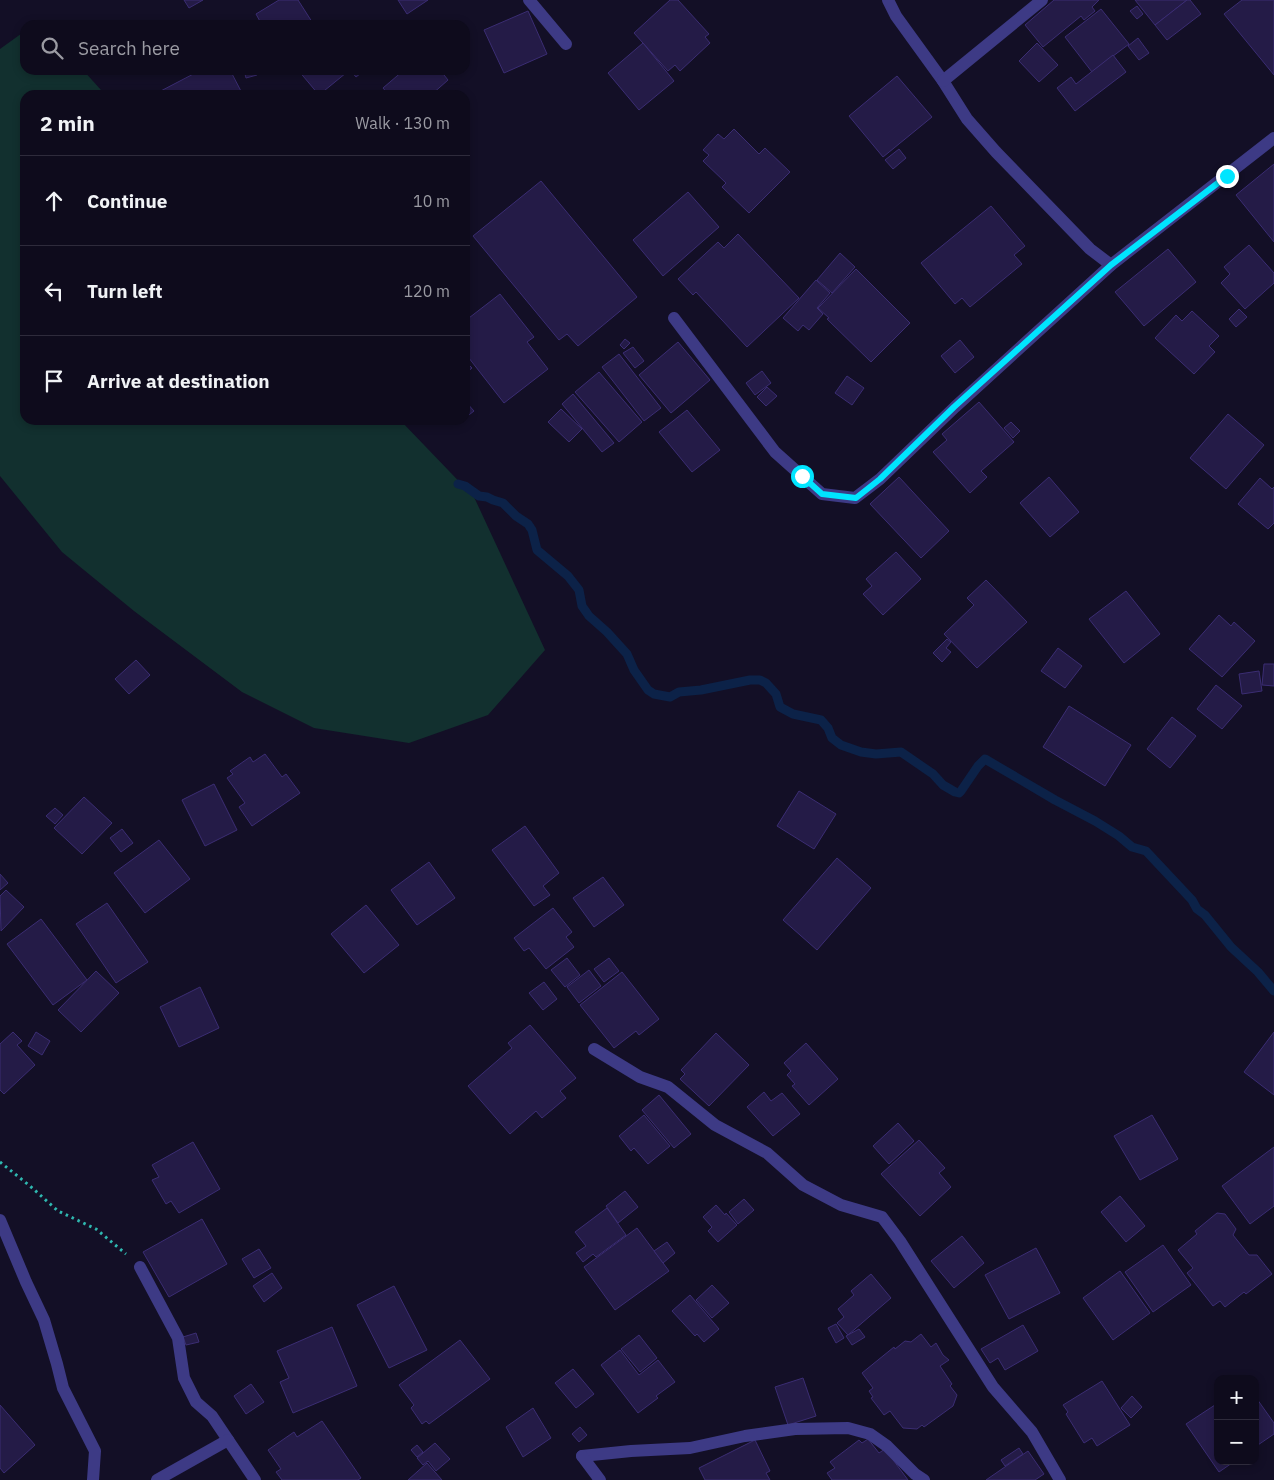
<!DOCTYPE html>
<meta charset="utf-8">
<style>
body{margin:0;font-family:"IBM Plex Sans",sans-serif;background:#1c1929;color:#f1f3f6}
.controls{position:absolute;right:15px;bottom:15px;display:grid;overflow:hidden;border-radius:10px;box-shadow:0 2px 8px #0003}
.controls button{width:45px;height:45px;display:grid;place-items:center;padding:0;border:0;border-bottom:1px solid #2e2b3b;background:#0e0b1c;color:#f1f3f6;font:25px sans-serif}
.stop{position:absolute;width:15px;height:15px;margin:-11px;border:4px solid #00e5ff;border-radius:50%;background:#fff}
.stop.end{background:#00e5ff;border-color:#fff;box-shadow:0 1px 5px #0008}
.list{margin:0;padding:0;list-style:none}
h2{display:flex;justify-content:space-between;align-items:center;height:65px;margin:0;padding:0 20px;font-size:21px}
h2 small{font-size:16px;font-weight:400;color:#9b9ba3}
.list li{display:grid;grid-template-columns:32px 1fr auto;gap:15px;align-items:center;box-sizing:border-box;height:90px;padding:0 20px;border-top:1px solid #2e2b3b}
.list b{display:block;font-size:19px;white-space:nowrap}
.list em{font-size:16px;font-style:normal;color:#9b9ba3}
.icon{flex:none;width:28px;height:28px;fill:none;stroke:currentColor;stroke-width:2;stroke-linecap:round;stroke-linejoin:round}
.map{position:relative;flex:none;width:1274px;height:1480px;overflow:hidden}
.search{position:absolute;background:#0e0b1c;box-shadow:0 2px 8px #0003;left:20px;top:20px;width:450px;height:55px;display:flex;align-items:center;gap:12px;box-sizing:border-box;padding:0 18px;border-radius:15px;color:#9b9ba3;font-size:19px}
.panel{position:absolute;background:#0e0b1c;box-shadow:0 2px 8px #0003;left:20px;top:90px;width:450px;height:335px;border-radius:15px}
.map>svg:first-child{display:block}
.green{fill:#12302f}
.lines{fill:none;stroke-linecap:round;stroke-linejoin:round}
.stream{stroke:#0c2248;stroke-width:9}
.building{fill:#241b47;stroke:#3b2d73}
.path{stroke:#2fb8b0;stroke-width:3;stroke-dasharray:2.5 4;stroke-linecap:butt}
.minor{stroke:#3d3a85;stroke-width:12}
.route{stroke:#00e5ff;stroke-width:6}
</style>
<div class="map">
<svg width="1274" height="1480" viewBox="0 0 1274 1480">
<rect width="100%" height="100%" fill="#130f26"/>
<!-- green -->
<path class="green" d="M25,31v39h58l18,20 10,5h-86v325h375l74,77 71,153 -57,65 -79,28 -95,-15 -72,-36 -108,-81 -72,-59 -62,-76v-427z"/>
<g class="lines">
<!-- stream -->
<path class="stream" d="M458,484l7,2 14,10 8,1 6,3 10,3 13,13 12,8 4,6 5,20 31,26 11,14 3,16 7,10 18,16 20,22 7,16 14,20 6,4 16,3 9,-5 22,-2 49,-10h10l6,3 10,11 4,13 13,7 28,6 7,8 4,10 9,7 20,7 15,2 25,-2 32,22 10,11 12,7 4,1 2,-2 17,-25 7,-7 70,41 40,21 24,15 13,11 14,4 46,49 5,9 8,6 26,32 27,25 16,19"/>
</g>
<!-- building -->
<g class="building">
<path d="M184,0h19l-14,8z"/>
<path d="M279,0h19l16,25h-52l-6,-11z"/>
<path d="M398,0h30l-21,14z"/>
<path d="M670,0h8l31,34 -4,3 5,6 -30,28 -5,-6 -7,6 -34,-38z"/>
<path d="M1054,0h45l-7,7 3,4 -11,9 -3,-4 -38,31 -18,-22z"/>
<path d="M1135,0h52l-32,25z"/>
<path d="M1187,0h3l11,14 -34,26 -12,-15z"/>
<path d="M1242,0h32v75l-50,-61z"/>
<path d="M1137,6l6,8 -6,5 -7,-8z"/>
<path d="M1101,9l28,35 -37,28 -27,-35z"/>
<path d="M528,11l19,43 -43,19 -20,-43z"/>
<path d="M1138,38l11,15 -10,7 -11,-14z"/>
<path d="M643,43l31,38 -35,29 -31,-37z"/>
<path d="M1037,43l21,22 -19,17 -20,-21z"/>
<path d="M1113,55l13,17 -51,39 -18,-23 14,-11 5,7z"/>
<path d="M201,70h29l13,25 -88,-1z"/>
<path d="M244,70h11l2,5 -11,3z"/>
<path d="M298,70h46l2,3 -27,22z"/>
<path d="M350,70h15l-9,7z"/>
<path d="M404,70h36l8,10 -17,15h-42l-6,-7z"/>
<path d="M897,76l35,41 -49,40 -34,-41z"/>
<path d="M734,129l25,25 6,-6 25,24 -41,41 -27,-26 4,-4 -23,-22 6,-6 -6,-5 15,-16 6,5z"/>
<path d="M899,149l7,9 -13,11 -8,-9z"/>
<path d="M1274,164v78l-38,-47z"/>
<path d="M541,181l96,116 -59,49 -11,-12 -8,6 -86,-104z"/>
<path d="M688,192l31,35 -56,49 -30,-36z"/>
<path d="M991,206l34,40 -11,9 8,9 -52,43 -8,-9 -7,6 -34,-41z"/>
<path d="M738,234l61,64 -52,49 -51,-55 -3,3 -15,-16 40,-37 6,6z"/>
<path d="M1249,245l25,28v10l-29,26 -24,-26 9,-9 -6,-7z"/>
<path d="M1168,249l28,33 -52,44 -29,-34z"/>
<path d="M840,253l15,14 -23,26 -15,-13z"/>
<path d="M856,269l54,54 -39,39 -44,-43 2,-1 -11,-10z"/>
<path d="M816,280l14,13 -13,15 6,6 -14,16 -6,-5 -5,6 -15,-13z"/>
<path d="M500,294l34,43 -7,5 21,27 -44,34 -39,-50v-32z"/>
<path d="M1239,309l8,8 -11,10 -7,-8z"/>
<path d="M1192,311l27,25 -10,10 6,6 -21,22 -39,-36 21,-23 6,6z"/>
<path d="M625,339l5,4 -6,6 -4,-4z"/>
<path d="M960,340l14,17 -19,16 -14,-17z"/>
<path d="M678,342l32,38 -39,33 -32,-38z"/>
<path d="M633,347l11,14 -9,7 -12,-15z"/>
<path d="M619,354l42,54 -17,13 -42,-54z"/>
<path d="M465,361l7,7 -7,6z"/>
<path d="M762,371l9,12 -16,12 -9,-12z"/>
<path d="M599,372l43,50 -23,20 -44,-50z"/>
<path d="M847,376l17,12 -12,17 -17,-12z"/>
<path d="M767,387l10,9 -11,10 -9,-9z"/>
<path d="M573,394l41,49 -12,9 -40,-48z"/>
<path d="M465,401l9,10 -9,7z"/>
<path d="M979,402l35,40 -33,29 6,6 -17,16 -37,-41 14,-12 -5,-6z"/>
<path d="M561,409l21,20 -13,13 -21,-20z"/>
<path d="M687,410l33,40 -28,22 -33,-40z"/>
<path d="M1228,414l36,31 -38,44 -36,-31z"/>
<path d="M1011,422l9,9 -7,7 -9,-10z"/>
<path d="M899,477l50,54 -28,27 -51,-54z"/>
<path d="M1049,477l30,35 -29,25 -30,-34z"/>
<path d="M1260,478l12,11 2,-2v36l-6,6 -30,-25z"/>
<path d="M896,552l25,27 -38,36 -20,-21 9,-8 -6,-7z"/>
<path d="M986,580l41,42 -50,46 -33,-34 30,-29 -7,-7z"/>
<path d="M1126,591l34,43 -36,29 -35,-44z"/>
<path d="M1219,615l12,11 3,-4 21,19 -33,36 -33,-28z"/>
<path d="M947,639l4,3 -5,6 5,4 -9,10 -9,-9z"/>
<path d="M1058,648l24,18 -17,22 -24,-17z"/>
<path d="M136,660l14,15 -21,19 -14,-15z"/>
<path d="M1264,664h10v22l-12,-1z"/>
<path d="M1259,671l3,20 -20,3 -3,-20z"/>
<path d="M1216,685l26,21 -20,23 -25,-20z"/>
<path d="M1069,706l62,39 -26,41 -62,-39z"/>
<path d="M1172,717l24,19 -26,32 -23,-19z"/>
<path d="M265,754l17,23 4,-3 14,19 -48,33 -13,-19 6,-4 -18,-25 6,-4 -3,-3 20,-14 3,5z"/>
<path d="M214,784l23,46 -32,16 -23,-46z"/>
<path d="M799,791l37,23 -22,35 -37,-23z"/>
<path d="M84,797l28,26 -30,31 -28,-26z"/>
<path d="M55,808l8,7 -8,9 -9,-8z"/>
<path d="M525,826l34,47 -16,13 7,9 -16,11 -42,-56z"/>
<path d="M122,829l11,14 -12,9 -11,-14z"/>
<path d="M159,840l31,39 -45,34 -31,-40z"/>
<path d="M837,858l34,30 -54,62 -34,-30z"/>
<path d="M429,862l26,36 -38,27 -26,-35z"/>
<path d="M0,874l8,9 -8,7z"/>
<path d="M603,877l21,28 -30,22 -21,-29z"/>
<path d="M6,890l18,17 -23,24 -1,-35z"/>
<path d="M107,903l41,59 -32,21 -40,-59z"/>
<path d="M366,905l33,40 -35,28 -33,-39z"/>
<path d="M553,908l19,24 -6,5 8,10 -28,22 -17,-21 -5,3 -10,-13z"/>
<path d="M41,919l46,61 -34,25 -46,-61z"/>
<path d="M567,958l13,17 -15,12 -14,-17z"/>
<path d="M609,958l10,13 -15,11 -10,-13z"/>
<path d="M589,970l12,16 -22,17 -12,-16z"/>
<path d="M96,971l23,22 -38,39 -23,-22z"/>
<path d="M622,972l37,47 -20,16 -3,-4 -22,17 -34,-43z"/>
<path d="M544,982l13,17 -14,11 -14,-17z"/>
<path d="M200,987l19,41 -40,19 -19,-40z"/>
<path d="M530,1025l46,53 -16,13 6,7 -24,20 -6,-7 -26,23 -42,-48 44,-38 -4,-5z"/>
<path d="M13,1032l9,9 -5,4 18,20 -31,29 -4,-4v-46z"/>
<path d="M36,1032l14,9 -8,14 -14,-9z"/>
<path d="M1274,1032v63l-30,-23z"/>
<path d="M716,1033l33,32 -40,41 -29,-27 5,-5 -4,-4z"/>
<path d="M806,1043l32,36 -29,26 -17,-19 3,-2 -8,-9 4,-4 -7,-8z"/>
<path d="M764,1092l7,9 11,-8 18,21 -27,22 -26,-29z"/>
<path d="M659,1095l32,39 -17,14 -32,-38z"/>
<path d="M644,1115l26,31 -22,18 -14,-16 -3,3 -12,-15z"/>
<path d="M1152,1115l26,44 -38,21 -26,-44z"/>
<path d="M898,1123l16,18 -25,23 -16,-18z"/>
<path d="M919,1140l26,28 -6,5 12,14 -31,29 -39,-42z"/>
<path d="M193,1142l27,47 -41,24 -8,-12 -5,3 -14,-24 7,-3 -7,-12z"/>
<path d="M1274,1147v59l-24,18 -28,-38z"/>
<path d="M625,1191l13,16 -20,16 -12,-17z"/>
<path d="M1120,1196l25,30 -19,16 -25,-30z"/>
<path d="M744,1199l10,11 -16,14 -9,-12z"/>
<path d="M716,1205l9,10 1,-2 11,12 -19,17 -10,-11 4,-4 -9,-10z"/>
<path d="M607,1208l19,27 -30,22 -3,-3 -10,8 -7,-9 10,-7 -11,-14z"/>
<path d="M1217,1213l8,1 11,15 -3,6 16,20h8l15,19 -26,20 -2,-2 -19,15 -5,-6 -7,5 -26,-33 6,-5 -15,-18 19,-16 -2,-3z"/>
<path d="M202,1219l25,45 -58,33 -26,-45z"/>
<path d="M637,1228l32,43 -54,39 -31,-43z"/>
<path d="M962,1236l22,27 -30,25 -23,-27z"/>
<path d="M667,1242l8,11 -12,10 -9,-12z"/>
<path d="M1163,1245l28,40 -38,27 -28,-40z"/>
<path d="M1036,1248l24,45 -51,26 -24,-44z"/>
<path d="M259,1249l12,19 -17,10 -12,-19z"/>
<path d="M1120,1271l30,42 -37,27 -30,-42z"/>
<path d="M272,1273l10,15 -18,14 -11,-16z"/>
<path d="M871,1274l20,24 -43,37 -11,-12 7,-6 -6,-8 16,-14 -3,-4z"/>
<path d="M712,1285l17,18 -17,15 -16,-18z"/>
<path d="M394,1286l33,64 -38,18 -32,-63z"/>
<path d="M690,1295l29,34 -15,13 -7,-8 -2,2 -23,-25z"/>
<path d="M836,1324l8,14 -8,5 -8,-15z"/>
<path d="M1023,1325l15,26 -33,19 -7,-12 -8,5 -9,-14z"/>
<path d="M332,1327l25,59 -64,27 -13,-31 9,-4 -12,-27z"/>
<path d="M859,1329l6,8 -13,8 -6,-9z"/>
<path d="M196,1333l3,9 -13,3 -3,-8z"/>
<path d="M921,1334l10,13 5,-4 7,12 6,5 -9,6 12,18 -2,2 7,9 -4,11 -29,21 -2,-2 -5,4 -14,-1 -13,-17 -6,4 -13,-17 2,-1 -4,-6 4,-3 -11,-15 32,-26 1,2 10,-8 6,1z"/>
<path d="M639,1335l18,23 -17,14 -19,-23z"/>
<path d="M460,1340l30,39 -61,45 -3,-3 -4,3 -11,-16 3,-3 -15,-20z"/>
<path d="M620,1350l19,25 19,-15 17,22 -19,14 2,2 -20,15 -37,-48z"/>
<path d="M573,1369l21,25 -18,14 -21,-25z"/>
<path d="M803,1378l13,38 -28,9 -13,-38z"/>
<path d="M1102,1381l28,44 -33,21 -5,-8 -8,5 -18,-29 2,-2 -5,-7z"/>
<path d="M251,1384l13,18 -18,12 -12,-18z"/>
<path d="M1132,1396l10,11 -11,11 -10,-10z"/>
<path d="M1257,1399l17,24v11l-19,13v-47z"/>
<path d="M1218,1403v58h17l-16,11 -33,-48z"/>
<path d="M0,1405l35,40 -31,28 -4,-5z"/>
<path d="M533,1408l18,30 -28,19 -17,-30z"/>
<path d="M322,1421l39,57 -3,2h-76l-6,-8 5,-3 -13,-19 26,-18 3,5z"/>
<path d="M580,1427l7,8 -8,7 -7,-8z"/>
<path d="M868,1439l11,14 6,-4 23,31h-76l-5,-7 8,-5 -5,-6 29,-22 3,3z"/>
<path d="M755,1440l15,31 -4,2 4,7h-65l-6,-12z"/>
<path d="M435,1443l15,16 -14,12 -8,-10 -5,4 -6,-7z"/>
<path d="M417,1445l6,7 -6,5 -6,-7z"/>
<path d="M1019,1448l4,6 -18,12 -4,-6z"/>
<path d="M1028,1451l16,23 -9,6h-49z"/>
<path d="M427,1463l15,17h-34z"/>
</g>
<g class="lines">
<!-- path -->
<path class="path" d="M0,1162l30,24 28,25 38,18 30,25"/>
<!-- minor -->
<g class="minor">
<path d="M529,0l37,44"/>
<path d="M888,0l8,16 47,65 24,38 29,33 94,97 21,16"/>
<path d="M943,81l99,-81"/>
<path d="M674,318l101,134 47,42 33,4 25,-19 75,-72 156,-142 163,-127"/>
<path d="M594,1049l46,28 28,10 47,38 52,28 36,32 38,20 41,12 18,24 93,146 39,45 28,48"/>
<path d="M0,1220l26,62 18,38 13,44 6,24 32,63 -2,29"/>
<path d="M140,1267l38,71 6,40 12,24 16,14 43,64"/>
<path d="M582,1456l49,-5 59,-3 55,-12 50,-7 53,-1 22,6 17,12 28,28 9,6"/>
<path d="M582,1456l18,24"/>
<path d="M157,1480l71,-40"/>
</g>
</g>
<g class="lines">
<!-- route -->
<path class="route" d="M802,476l20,18 34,4 24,-19 74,-72 157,-142 116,-89"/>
</g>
</svg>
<div class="controls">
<button>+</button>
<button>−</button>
</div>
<div class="stop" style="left:802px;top:476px"></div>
<div class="stop end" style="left:1227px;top:176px"></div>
<div class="search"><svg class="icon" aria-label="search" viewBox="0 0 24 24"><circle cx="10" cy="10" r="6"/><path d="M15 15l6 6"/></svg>Search here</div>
<section class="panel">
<h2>2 min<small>Walk · 130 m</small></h2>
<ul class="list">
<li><svg class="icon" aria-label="ahead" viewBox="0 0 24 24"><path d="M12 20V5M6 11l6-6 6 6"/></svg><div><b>Continue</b></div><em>10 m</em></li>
<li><svg class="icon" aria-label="left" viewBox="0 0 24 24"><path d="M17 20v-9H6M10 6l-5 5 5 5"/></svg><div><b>Turn left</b></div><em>120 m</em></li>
<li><svg class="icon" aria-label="arrive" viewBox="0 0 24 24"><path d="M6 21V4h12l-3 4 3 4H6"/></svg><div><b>Arrive at destination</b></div></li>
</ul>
</section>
</div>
